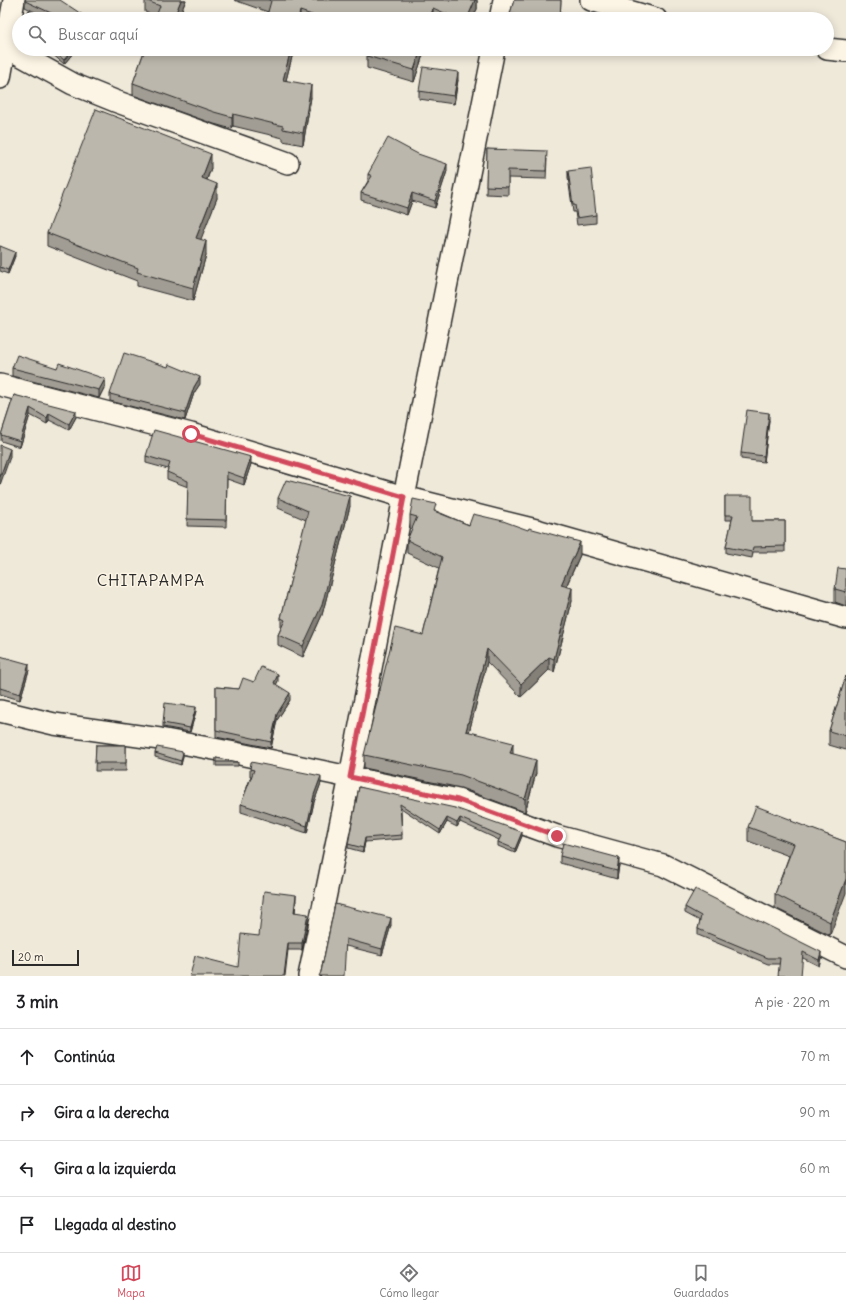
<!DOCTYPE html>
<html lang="es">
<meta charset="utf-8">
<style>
body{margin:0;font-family:Delius,sans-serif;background:#f2f2f2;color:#202124}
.scale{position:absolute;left:12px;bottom:10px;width:67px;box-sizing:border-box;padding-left:4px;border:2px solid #2b2b2b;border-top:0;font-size:11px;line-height:14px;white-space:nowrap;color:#2b2b2b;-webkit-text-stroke:3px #fcf5e5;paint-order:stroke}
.stop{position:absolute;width:12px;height:12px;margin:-9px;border:3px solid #d1495b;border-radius:50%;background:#fff}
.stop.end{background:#d1495b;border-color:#fff;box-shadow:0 1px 4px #0008}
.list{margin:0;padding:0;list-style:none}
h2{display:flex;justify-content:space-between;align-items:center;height:52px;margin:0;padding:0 16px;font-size:17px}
h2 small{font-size:13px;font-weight:400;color:#757577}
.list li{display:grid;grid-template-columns:26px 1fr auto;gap:12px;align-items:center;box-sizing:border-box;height:56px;padding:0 16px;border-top:1px solid #e0e0e0}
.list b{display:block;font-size:15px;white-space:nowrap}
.list em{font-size:13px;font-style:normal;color:#757577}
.icon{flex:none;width:22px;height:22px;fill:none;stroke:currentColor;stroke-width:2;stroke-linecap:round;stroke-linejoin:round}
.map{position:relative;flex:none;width:846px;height:976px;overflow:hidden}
.search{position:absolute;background:#fff;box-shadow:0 2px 10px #0003;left:12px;right:12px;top:12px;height:44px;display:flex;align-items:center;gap:10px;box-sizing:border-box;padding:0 14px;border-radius:22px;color:#757577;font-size:15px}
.sheet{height:276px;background:#fff}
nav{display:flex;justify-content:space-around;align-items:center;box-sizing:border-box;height:56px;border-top:1px solid #e0e0e0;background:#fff;font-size:11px;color:#757577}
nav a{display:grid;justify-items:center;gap:2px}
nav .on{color:#d1495b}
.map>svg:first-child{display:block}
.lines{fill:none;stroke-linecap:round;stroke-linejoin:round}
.street-casing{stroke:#2b2b2b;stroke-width:24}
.street{stroke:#fcf5e5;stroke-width:21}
.wall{fill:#a29d94;stroke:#2b2b2b}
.shaded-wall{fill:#848078;stroke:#2b2b2b}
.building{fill:#bcb7ac;stroke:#2b2b2b}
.route{stroke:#d1495b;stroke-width:5}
.labels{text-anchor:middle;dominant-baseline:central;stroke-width:3;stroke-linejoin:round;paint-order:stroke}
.quarter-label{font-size:16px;letter-spacing:1px;fill:#2b2b2b;stroke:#fcf5e5}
</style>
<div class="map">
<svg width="846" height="976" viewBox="0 0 846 976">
<rect width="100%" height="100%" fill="#efe9da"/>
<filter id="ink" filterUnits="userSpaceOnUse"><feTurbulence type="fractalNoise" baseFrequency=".025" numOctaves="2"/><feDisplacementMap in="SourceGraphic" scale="8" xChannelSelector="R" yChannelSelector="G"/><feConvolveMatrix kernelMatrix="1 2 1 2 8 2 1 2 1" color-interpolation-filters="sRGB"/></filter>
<g filter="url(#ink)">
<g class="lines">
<!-- street casing -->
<g class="street-casing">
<g id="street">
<path d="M591,0l65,19"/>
<path d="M500,19l4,-19"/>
<path d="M6,47l67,37 42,17 173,62"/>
<path d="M827,49l19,2"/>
<path d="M0,78l14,-78"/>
<path d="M0,385l191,49 213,63 136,34 306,87"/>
<path d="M0,711l54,13 106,15 75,14 223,47 99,36 106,29 183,92"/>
<path d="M309,976l41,-199 54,-280 90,-448"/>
</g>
</g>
<!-- street -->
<use href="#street" class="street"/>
</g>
<!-- wall -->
<g class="wall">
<path d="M25,0l64,19h-40l-24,-12z"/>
<path d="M145,0h41l-7,17 -23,-1 -11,-4z"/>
<path d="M234,0h243v9l-5,10h-206l2,-7z"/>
<path d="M514,0h47l-1,19h-50v-5z"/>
<path d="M46,49h29v2l-11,13z"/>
<path d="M145,49h149l-8,31 25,17 -8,48 -20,-4v-3l-50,-12 -1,3 -18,-5 -81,-29v-12z"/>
<path d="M425,49l-11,33 -47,-14v-12z"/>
<path d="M458,80l-4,24 -35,-5v-8z"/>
<path d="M487,149l60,10 -1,20 -38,-1v17l-22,-1z"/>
<path d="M211,168l-4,12 10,18 -17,41 6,16 -13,46 -56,-15v-5l-90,-35v-13z"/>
<path d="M447,171l-12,37 -23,-7 -5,14 -46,-15v-7l7,-12v-7z"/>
<path d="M568,171l28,44v8l-19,2 -2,-13h-2l-5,-34z"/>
<path d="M0,246l15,10 -7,18 -8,-3z"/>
<path d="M12,368h45l48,18 -6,12 -87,-22z"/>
<path d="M200,384l-6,9 -9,27 -75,-19v-7z"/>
<path d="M14,395l62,22 -7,13 -20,-10 -2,4 -17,-9 -10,32 -19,-6v-6z"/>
<path d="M769,420l-5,42 -23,-3v-6z"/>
<path d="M146,456l105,8 -7,21 -17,-6 -1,48 -39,-1 1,-39 -21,-8v-7l1,-3 -22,-6z"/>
<path d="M725,496l27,25h33v31h-32l-1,6 -26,-5v-6l6,-27h-7z"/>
<path d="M278,498l72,8 -28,109 -19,42 -25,-12v-10l3,-7v-10l25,-98 -28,-12z"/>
<path d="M436,511l33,14 111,30 -14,32 6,14 -18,71 -5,-2 -28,27 -34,-35 -18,70 44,22 23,19 -11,39 -64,-24 -97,-20v-13l59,-120 16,-67 -32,-15v-13l5,-11 -2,-1v-13z"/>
<path d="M846,569v37l-11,-4v-13z"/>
<path d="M0,656l29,14 -9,30 -20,-6z"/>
<path d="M846,676v74l-17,-5v-14z"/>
<path d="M278,681l-2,3 14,16 -13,20 -6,28 -55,-11v-50l23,2 15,-7z"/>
<path d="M196,711l-6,21 -27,-5v-4z"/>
<path d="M96,745h30v26h-31z"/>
<path d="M155,753l28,3 -2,9 -26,-8z"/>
<path d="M216,758l22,4v4h-22z"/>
<path d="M250,769l71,14 -7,19 -7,31 -66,-21v-8l10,-28h-1z"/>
<path d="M359,787l163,49 -7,17 -17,-7v-4l1,-2 -39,-18 -3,5 -10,-5 -7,12 -39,-26 1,31 -37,3 -2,10 -15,-4v-4z"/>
<path d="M792,822l54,20 -16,93 -55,-27v-14l14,-38 -41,-15v-14z"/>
<path d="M560,856l59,9 -2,14 -57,-16z"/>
<path d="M296,902l-1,10 13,10 -6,28h-14l-50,17 21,-31z"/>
<path d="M335,904l56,21 -9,30 -36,-9 -25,26z"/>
<path d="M685,907l136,51 -2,8 -16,-8 -24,6h-11l-70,-29v-6l2,-8 -15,-8z"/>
</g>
<!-- shaded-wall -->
<g class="shaded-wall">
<path d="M181,0h5l-8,19 -3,-4z"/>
<path d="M475,0h2v9l-5,10h-5z"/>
<path d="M433,8v11h-3z"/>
<path d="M300,11v8h-2z"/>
<path d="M73,49h2v2l-11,13v-4z"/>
<path d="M291,49h3l-11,43v-12z"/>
<path d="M421,49h4l-11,33v-12z"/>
<path d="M458,72v8l-4,24v-8z"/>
<path d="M311,85v12l-8,48v-12z"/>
<path d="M233,114v12l-1,3v-12z"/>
<path d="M211,154v14l-9,24v-14z"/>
<path d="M447,164v7l-12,37v-7z"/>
<path d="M217,184v14l-21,54v-14z"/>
<path d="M412,193v8l-5,14v-7z"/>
<path d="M206,241v14l-13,46v-13z"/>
<path d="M15,252v4l-7,18v-4z"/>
<path d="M200,377v7l-6,9 -9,27v-7l9,-26z"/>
<path d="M105,379v7l-6,12v-8z"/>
<path d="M30,408v7l-10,32v-6z"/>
<path d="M76,411v6l-7,13v-6z"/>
<path d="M49,413v7l-2,4v-6z"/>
<path d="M769,413v7l-5,42v-6z"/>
<path d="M10,449v8l-10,28v-8z"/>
<path d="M251,457v7l-7,21v-7z"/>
<path d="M350,496v10l-28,109 -19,42v-11z"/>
<path d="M580,542v13l-19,43v-13z"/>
<path d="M572,588v13l-18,71v-13z"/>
<path d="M487,649v13l-21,82v-13z"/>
<path d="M549,657v13l-28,27v-13z"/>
<path d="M29,664v6l-9,30v-6z"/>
<path d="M278,674v7l-4,9v-7z"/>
<path d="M290,693v7l-13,20 -6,28v-6l6,-28z"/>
<path d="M196,707v4l-6,21v-4z"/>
<path d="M513,743v13l-3,-3z"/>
<path d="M183,752v4l-2,9v-4z"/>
<path d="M536,760v13l-11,39v-13z"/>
<path d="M321,776v7l-7,19 -7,31v-7l7,-31z"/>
<path d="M447,818v4l-7,12v-4z"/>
<path d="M460,818v4l-3,5v-4z"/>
<path d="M522,832v4l-7,17v-4z"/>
<path d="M365,838v4l-2,10v-4z"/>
<path d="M619,858v7l-2,14v-8z"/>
<path d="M846,879v14l-16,42v-13z"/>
<path d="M296,895v7l-2,17v-7z"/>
<path d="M308,914v8l-6,28v-7z"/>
<path d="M391,918v7l-9,30v-6z"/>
<path d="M288,943v7l-3,26h-1z"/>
<path d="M821,952v6l-2,8v-6z"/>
</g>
<!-- building -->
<g class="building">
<path d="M25,0h35l29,19h-25l-39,-18z"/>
<path d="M145,0h36l-6,15 11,4h-31l5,-13z"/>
<path d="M269,0h206l-8,19h-9l-25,-11 -3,11h-106l-24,-8 -2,8h-32l5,-18z"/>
<path d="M514,0h47l-1,18 -50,-4z"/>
<path d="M29,10l12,9h-19z"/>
<path d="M51,49h22l-9,11z"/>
<path d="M145,49h146l-8,31 28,5 -8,48 -20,-4v-3l-50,-12 -1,3 -18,-5 -81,-29z"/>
<path d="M369,49h52l-7,21 -47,-14z"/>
<path d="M423,67l35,5 -4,24 -35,-5z"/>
<path d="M96,109l115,45 -9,24 15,6 -21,54 10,3 -13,47 -56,-16 1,-4 -91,-35z"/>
<path d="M388,138l30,16 29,10 -12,37 -23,-8 -5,15 -46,-15 11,-17 -4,-2z"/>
<path d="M487,149l60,2 -1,20 -38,-1v17l-22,-1z"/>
<path d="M591,168l5,47 -19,3 -2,-13h-2l-5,-34z"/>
<path d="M0,246l15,6 -7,18 -8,-3z"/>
<path d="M124,353l44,14 1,-3 31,13 -6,10 -9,26 -75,-19z"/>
<path d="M17,355l40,13 2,-5 46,16 -6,11 -87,-22z"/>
<path d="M14,395l62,16 -7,13 -20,-11 -2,5 -17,-10 -10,33 -19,-6z"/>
<path d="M747,410l22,3 -5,43 -23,-3z"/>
<path d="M154,430l97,27 -7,21 -17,-6 -1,48 -39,-1 1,-38 -21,-9 3,-9 -24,-7z"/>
<path d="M0,445l10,4 -10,28z"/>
<path d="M286,480l64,16 -28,109 -19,41 -25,-11 7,-15 -4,-2 27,-107 -30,-13z"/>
<path d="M725,496h27v25h33v25l-32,1 -1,5 -26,-5 7,-32h-8z"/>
<path d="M413,499l23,5 -2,7 35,14 4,-11 30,7 25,9 1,-2 51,14 -19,43 11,3 -18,71 -5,-2 -28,27 -34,-35 -21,82 47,12 -3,10 26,7 -11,39 -64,-24 -97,-20 31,-127 28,7 19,-78 -35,-17 10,-23 -7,-2z"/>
<path d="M838,568l8,1v23l-11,-3z"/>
<path d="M0,656l29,8 -9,30 -20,-6z"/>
<path d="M261,667l17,7 -4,9 16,10 -13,21 -6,28 -55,-12v-43l23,2 4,-11 11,4z"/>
<path d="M846,676v60l-17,-5z"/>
<path d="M165,703l31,4 -6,21 -27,-5z"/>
<path d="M96,745h30v18h-31z"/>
<path d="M157,747l26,5 -2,9 -26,-8z"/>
<path d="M216,758l22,4h-22z"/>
<path d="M251,762l70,14 -7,19 -7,31 -66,-22 13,-34 -4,-1z"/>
<path d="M359,787l96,21 67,24 -7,17 -17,-7 3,-6 -41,-18 -3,5 -10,-5 -7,12 -40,-26 2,31 -37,3 -2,10 -15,-4z"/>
<path d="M756,806l36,14 -1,1 55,21v37l-16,43 -55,-28 19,-50 -46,-17z"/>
<path d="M563,843l56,15 -2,13 -57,-15z"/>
<path d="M695,889l126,63 -2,8 -16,-8 -2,24h-23l2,-18h-12l-70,-29 3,-13 -16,-9z"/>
<path d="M264,891l32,4 -2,17 14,2 -6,29h-14l-4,33h-94l5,-20 43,11 3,-33 18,2z"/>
<path d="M335,904l56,14 -9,31 -36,-10 -2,37h-25l2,-4z"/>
</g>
</g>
<g class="lines" filter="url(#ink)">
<!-- route -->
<path class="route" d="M191,434l213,63 -54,280 108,23 99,36"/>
</g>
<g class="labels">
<!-- quarter labels -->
<g class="quarter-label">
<text x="151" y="580">CHITAPAMPA</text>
</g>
</g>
</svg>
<div class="scale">20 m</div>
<div class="stop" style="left:191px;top:434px"></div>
<div class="stop end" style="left:557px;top:836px"></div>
<div class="search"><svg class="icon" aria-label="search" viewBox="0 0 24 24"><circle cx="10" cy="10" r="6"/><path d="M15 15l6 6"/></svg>Buscar aquí</div>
</div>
<section class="sheet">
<h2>3 min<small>A pie · 220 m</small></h2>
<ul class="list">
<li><svg class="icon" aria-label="ahead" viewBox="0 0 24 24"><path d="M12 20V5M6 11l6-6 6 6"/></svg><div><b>Continúa</b></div><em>70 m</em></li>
<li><svg class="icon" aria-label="right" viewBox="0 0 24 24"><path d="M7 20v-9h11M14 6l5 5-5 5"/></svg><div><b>Gira a la derecha</b></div><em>90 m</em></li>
<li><svg class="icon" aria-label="left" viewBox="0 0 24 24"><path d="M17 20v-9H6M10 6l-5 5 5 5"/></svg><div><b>Gira a la izquierda</b></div><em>60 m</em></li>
<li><svg class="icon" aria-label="arrive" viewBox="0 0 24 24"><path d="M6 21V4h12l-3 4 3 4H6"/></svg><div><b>Llegada al destino</b></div></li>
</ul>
</section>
<nav>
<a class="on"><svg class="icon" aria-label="map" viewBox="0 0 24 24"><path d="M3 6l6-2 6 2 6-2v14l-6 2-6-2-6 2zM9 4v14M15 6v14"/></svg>Mapa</a>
<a><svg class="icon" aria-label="directions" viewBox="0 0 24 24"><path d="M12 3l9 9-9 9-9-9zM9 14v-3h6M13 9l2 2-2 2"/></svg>Cómo llegar</a>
<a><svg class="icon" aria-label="saved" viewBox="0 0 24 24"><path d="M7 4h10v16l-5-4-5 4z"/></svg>Guardados</a>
</nav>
